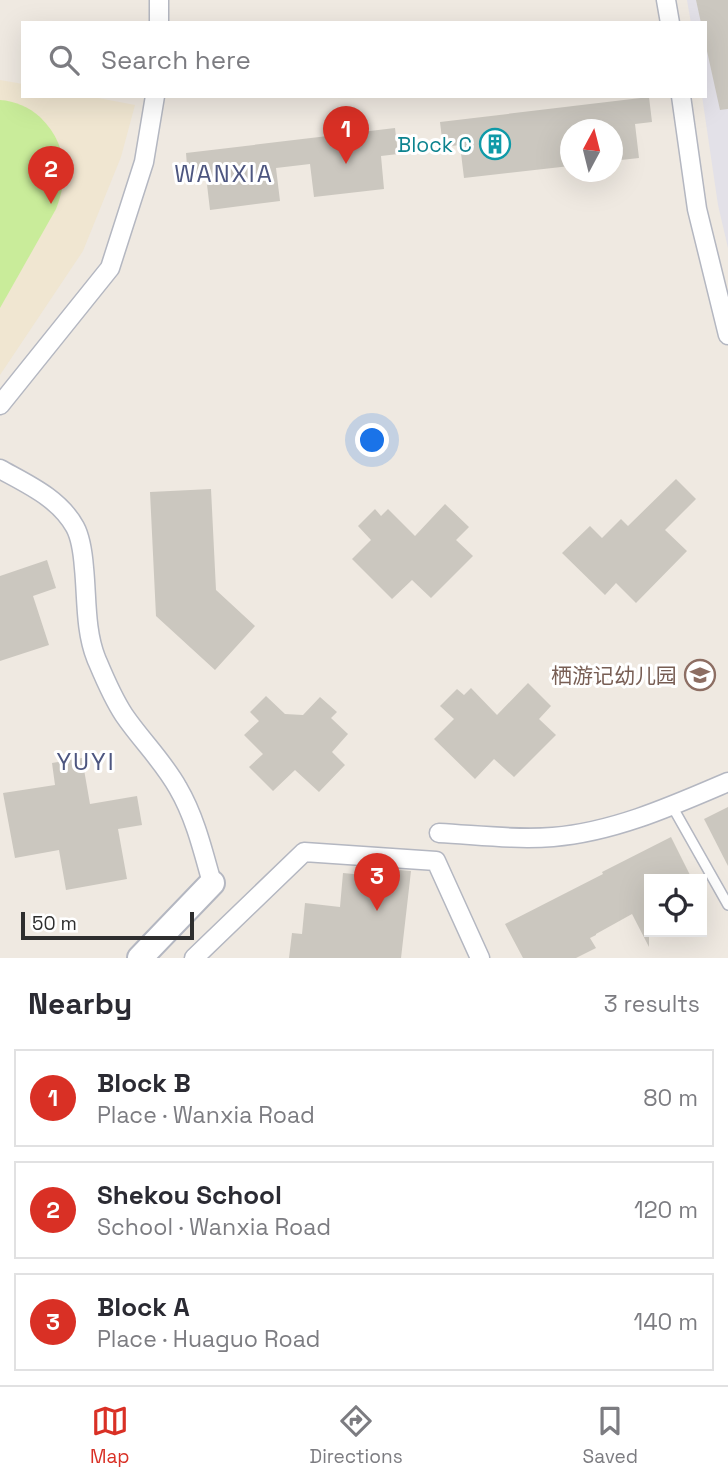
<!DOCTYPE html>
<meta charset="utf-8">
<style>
body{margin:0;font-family:"Space Grotesk","Noto Sans SC",sans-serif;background:#f7f7f7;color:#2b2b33}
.controls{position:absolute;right:21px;bottom:21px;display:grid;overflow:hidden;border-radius:0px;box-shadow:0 7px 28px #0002}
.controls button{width:63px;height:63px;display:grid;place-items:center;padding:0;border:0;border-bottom:2px solid #e1e1e2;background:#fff;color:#2b2b33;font:35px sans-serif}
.compass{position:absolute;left:560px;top:119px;width:63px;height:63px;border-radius:50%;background:#fff;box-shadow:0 7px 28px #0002;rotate:7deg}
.scale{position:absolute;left:21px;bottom:18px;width:173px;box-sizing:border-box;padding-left:7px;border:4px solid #2e2e2e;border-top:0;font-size:19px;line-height:24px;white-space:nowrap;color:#2e2e2e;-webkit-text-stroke:5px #fff;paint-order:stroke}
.you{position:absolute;left:373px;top:441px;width:24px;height:24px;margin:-18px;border:5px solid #fff;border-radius:50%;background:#1a73e8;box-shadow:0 0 0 10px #1a73e833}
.badge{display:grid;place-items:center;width:46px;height:46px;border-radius:50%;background:#d93025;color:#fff;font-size:23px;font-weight:700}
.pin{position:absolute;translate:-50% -58px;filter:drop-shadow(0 2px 4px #0008)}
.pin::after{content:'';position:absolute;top:37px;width:24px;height:21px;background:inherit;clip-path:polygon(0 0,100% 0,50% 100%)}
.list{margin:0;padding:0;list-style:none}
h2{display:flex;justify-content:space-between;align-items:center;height:91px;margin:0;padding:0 28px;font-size:30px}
h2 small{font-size:23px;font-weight:400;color:#7c7c81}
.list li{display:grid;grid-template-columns:46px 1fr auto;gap:21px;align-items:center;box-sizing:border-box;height:98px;margin:0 14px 14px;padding:0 14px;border:2px solid #e1e1e2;border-radius:0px}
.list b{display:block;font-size:26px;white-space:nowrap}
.list p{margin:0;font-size:23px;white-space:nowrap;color:#7c7c81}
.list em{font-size:23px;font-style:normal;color:#7c7c81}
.icon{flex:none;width:38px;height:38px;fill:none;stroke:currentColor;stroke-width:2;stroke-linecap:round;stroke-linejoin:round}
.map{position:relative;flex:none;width:728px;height:958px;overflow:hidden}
.search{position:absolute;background:#fff;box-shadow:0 7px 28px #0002;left:21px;right:21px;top:21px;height:77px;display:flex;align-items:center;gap:18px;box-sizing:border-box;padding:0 24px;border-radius:0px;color:#7c7c81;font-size:26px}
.sheet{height:427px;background:#fff}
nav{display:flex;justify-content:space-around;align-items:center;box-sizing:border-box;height:98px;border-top:2px solid #e1e1e2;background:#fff;font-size:19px;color:#7c7c81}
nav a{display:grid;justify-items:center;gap:4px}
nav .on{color:#d93025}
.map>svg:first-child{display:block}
.industrial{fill:#e3e1e8}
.education{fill:#f0e6d1}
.pitch{fill:#c9ec9a}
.building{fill:#cbc7bf}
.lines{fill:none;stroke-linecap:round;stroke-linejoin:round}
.lane-casing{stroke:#b4b7c1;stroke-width:12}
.street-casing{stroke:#b4b7c1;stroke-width:21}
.secondary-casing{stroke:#b4b7c1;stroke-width:28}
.lane{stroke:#fff;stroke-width:9}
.street{stroke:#fff;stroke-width:18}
.secondary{stroke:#fff;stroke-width:24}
.labels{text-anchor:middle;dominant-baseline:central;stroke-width:6;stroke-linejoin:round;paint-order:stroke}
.culture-label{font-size:21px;fill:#0d838f;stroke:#fff;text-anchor:end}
.education-label{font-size:21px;fill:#785e54;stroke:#fff;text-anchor:end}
.quarter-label{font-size:24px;letter-spacing:2px;fill:#4d5680;stroke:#fff}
</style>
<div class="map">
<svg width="728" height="958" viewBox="0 0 728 958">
<rect width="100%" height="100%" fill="#efe9e1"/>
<!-- industrial -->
<path class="industrial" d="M687,0h41v248l-10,-43 -16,-109h3v-73h-14z"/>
<!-- education -->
<path class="education" d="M0,80l23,4v12h65l47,9 -14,52 -38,94 -83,124z"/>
<!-- pitch -->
<path class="pitch" d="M0,100c15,1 29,7 40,17 27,26 29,59 16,92l-56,99z"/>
<!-- building -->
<g class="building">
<path d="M696,0h32v109l-8,1 -15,-68v-19h-4z"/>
<path d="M649,97l3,25 -17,2 4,34 -27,3v-31h-42v36l-106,12 -4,-33 -17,2 -3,-25z"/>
<path d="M395,128l3,26 -17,2 3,33 -70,8 -4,-33 -34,4 4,33 -70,9 -4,-34 -18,2 -2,-25z"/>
<path d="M676,479l20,20 -31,31 22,21 -51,52 -20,-20 -11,12 -43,-42 28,-27 12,12 19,-19 7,7z"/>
<path d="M211,489l5,101 39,36 -40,44 -59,-54 -6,-124z"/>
<path d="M445,504l24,23 -13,13 17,16 -42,42 -19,-18 -20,19 -40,-40 19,-19 -13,-14 17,-17 6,7 7,-7 27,27z"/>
<path d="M47,560l9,28 -23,8 16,49 -49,16v-85z"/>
<path d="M528,683l23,23 -12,13 17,16 -42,42 -20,-18 -19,20 -41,-40 20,-20 -14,-13 17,-17 7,6 7,-7 26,27z"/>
<path d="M266,696l19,18 18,1 17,-18 17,15 -6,6 17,16 -16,18 13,13 -26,27 -24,-22 -22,21 -24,-24 14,-13 -19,-19 15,-14 -9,-9z"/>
<path d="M82,758l8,46 47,-8 5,29 -24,4 9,50 -61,11 -7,-40 -44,8 -12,-65 52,-8 -3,-22z"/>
<path d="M728,807v59l-24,-47z"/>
<path d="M671,837l21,42h-43v68l-17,-33 -36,20v1l-6,3 6,10 -20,10h-53l-18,-34 98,-50 -1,-2z"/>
<path d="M374,868l37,3 -10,87h-112l3,-25 10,1 3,-31 35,4 3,-34 31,3z"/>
</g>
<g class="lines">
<!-- lane casing -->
<g class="lane-casing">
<path id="lane" d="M672,806l56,99"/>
</g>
<!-- street casing -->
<g class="street-casing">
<g id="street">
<path d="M666,0l4,23"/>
<path d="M159,23v-23"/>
<path d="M681,96l16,113 31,126"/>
<path d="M0,405l110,-137 34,-106 11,-66"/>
<path d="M0,469c27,15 59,29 75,58 6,11 8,28 9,41 3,29 1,62 12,90 8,19 16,39 28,57 17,25 39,46 54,73 17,29 25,63 34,95"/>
<path d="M439,833c38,2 76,7 114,4 61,-5 119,-31 175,-55"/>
<path d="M194,958l110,-106 132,9 44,97"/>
</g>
</g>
<!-- secondary casing -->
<g class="secondary-casing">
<path id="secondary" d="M140,958l72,-75"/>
</g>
<!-- lane -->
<use href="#lane" class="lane"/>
<!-- street -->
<use href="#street" class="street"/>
<!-- secondary -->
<use href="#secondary" class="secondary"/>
</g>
<!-- icons -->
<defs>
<g id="building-ring" transform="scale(1.575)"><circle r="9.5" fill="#fff" stroke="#0f9aa8" stroke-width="1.5"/><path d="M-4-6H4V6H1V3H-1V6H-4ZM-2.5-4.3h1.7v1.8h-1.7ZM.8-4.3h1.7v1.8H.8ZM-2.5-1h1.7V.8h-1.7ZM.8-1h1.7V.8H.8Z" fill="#0f9aa8"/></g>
<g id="school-ring" transform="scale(1.575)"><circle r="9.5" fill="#fff" stroke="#8d6e63" stroke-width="1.5"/><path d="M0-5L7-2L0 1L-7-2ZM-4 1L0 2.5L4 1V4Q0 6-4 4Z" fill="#8d6e63"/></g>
</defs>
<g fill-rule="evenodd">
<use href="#building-ring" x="495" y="144"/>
<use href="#school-ring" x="700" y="675"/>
</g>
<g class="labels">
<!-- culture labels -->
<g class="culture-label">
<text x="472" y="144">Block C</text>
</g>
<!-- education labels -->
<g class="education-label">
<text x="677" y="675">栖游记幼儿园</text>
</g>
<!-- quarter labels -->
<g class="quarter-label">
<text x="224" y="173">WANXIA</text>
<text x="86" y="761">YUYI</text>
</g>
</g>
</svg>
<div class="controls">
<button><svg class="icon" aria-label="locate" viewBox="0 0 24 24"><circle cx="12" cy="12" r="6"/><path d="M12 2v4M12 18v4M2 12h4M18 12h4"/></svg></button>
</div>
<svg class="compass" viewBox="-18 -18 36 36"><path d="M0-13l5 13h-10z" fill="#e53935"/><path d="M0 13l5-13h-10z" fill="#7c7c81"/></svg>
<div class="scale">50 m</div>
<div class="you"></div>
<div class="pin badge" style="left:346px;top:164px">1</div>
<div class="pin badge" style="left:51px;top:204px">2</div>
<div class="pin badge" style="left:377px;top:911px">3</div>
<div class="search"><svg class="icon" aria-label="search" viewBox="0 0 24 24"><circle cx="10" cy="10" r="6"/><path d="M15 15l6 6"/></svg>Search here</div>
</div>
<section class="sheet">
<h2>Nearby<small>3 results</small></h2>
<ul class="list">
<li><span class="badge">1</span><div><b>Block B</b><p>Place · Wanxia Road</p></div><em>80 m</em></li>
<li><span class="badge">2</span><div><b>Shekou School</b><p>School · Wanxia Road</p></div><em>120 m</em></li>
<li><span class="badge">3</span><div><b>Block A</b><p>Place · Huaguo Road</p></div><em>140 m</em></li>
</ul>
</section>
<nav>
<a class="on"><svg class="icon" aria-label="map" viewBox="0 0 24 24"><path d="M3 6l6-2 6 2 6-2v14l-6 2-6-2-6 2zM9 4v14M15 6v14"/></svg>Map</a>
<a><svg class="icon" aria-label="directions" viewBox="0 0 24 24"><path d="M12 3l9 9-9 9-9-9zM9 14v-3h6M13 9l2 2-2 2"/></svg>Directions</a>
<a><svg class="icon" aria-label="saved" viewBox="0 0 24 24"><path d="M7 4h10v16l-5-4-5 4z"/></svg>Saved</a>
</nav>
